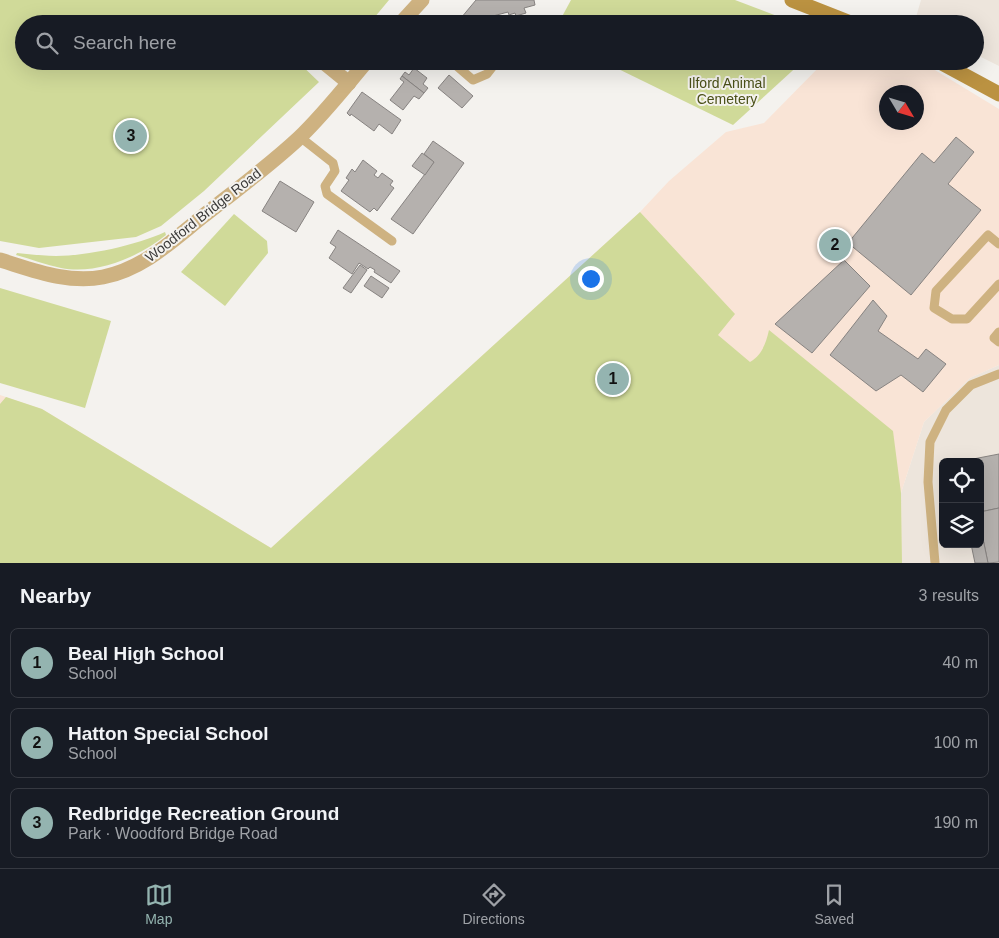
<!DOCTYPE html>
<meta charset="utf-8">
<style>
body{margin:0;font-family:Arial,sans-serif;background:#242831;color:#f1f3f6}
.controls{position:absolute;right:15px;bottom:15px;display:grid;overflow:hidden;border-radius:8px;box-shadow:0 5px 20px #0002}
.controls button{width:45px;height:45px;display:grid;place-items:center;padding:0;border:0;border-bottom:1px solid #363941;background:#171b24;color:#f1f3f6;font:25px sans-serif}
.compass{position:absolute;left:879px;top:85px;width:45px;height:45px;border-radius:50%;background:#171b24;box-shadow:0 5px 20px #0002;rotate:128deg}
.you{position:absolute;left:590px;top:278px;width:18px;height:18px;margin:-12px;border:4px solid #fff;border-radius:50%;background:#1a73e8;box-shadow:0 0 0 8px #1a73e833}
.badge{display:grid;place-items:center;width:32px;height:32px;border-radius:50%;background:#94b4b0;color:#111;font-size:16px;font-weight:700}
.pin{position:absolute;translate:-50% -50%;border:2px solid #fff;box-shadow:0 1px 5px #0006}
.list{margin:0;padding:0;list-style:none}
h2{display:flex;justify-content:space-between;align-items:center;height:65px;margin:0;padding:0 20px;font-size:21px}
h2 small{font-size:16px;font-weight:400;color:#9ea1a6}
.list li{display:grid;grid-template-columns:32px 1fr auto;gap:15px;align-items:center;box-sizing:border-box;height:70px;margin:0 10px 10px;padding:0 10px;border:1px solid #363941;border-radius:8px}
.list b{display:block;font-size:19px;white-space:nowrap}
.list p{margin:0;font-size:16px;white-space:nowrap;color:#9ea1a6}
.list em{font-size:16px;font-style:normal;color:#9ea1a6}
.icon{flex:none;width:28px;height:28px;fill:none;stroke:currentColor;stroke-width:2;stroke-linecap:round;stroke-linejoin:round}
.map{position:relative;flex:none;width:999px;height:563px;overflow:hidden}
.search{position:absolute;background:#171b24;box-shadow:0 5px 20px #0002;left:15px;right:15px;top:15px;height:55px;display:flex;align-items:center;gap:12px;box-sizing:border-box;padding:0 18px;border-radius:28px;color:#9ea1a6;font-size:19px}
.sheet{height:305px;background:#171b24}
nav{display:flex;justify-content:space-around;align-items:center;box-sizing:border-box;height:70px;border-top:1px solid #363941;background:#171b24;font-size:14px;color:#9ea1a6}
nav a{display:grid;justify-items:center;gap:2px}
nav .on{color:#94b4b0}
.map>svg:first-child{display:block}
.built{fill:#ede5dc;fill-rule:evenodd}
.education{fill:#f9e4d6;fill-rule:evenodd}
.green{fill:#d0da99}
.building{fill:#b5b1ae;stroke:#878381}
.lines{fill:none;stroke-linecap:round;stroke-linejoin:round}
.lane{stroke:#ceb281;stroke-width:9}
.street{stroke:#ceb281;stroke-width:15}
.secondary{stroke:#bb9241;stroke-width:15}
.labels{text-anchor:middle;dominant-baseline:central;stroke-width:4;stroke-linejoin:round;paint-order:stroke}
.park-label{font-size:14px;fill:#4a5017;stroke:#f4f2ee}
.street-label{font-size:14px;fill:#3b3a39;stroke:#f4f2ee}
</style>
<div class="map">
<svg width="999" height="563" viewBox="0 0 999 563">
<rect width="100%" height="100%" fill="#f4f2ee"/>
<!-- built -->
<g class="built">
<path d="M921,0h78v66l-24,-12v-30h-61z"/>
<path d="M999,365v198h-97l-1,-70 23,-71 46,-44zM943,462h37v82h-37z"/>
</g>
<!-- education -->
<path class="education" d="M825,61h95l79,48v256l-29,13 -46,44 -23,71 1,70h-902v-168l42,14 229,139 369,-336 29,-31 57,-49 38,-9zM886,92h30v30h-30z"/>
<!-- green -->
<g class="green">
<path d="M0,0h389l-20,24h-345v37h273l22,21 -115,109 -43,35 -25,11 -97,11 -39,-7z"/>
<path d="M571,0h164l63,24h-240z"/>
<path d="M602,61h201l-70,64z"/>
<path d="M640,212l95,102 -17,21 32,27c12,-7 16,-19 19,-32l124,101 8,62 1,70h-902v-159l6,-7 36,12 229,139z"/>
<path d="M234,214l33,27 1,12 -43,53 -44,-34z"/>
<path d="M165,232l1,3c-27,22 -69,40 -105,33 -15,-3 -30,-9 -45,-13l1,-2c13,1 26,3 39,3 31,0 81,-11 109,-24z"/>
<path d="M0,288l111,33 -26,87 -85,-25z"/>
</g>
<!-- building -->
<g class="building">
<path d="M476,0h58l1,5 -11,3 2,5 -10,3 -1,-3 -6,2 -1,-3 -15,4 -6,8h-31z"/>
<path d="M414,68l13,10 -4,6 5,4 -4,5 -22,-17 3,-4 4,3z"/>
<path d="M449,75l24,21 -11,12 -24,-20z"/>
<path d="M402,76l22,17 -5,6 -5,-3 -11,14 -13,-10 14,-18 -4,-3z"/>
<path d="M362,92l39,28 -9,14 -13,-10 -5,7 -23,-17 -1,2 -3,-3z"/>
<path d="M956,137l18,15 -26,32 33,26 -70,85 -63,-52 74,-90 12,10z"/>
<path d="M433,141l31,22 -51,71 -22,-15 43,-57 -10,-8z"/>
<path d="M422,153l12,9 -9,13 -13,-9z"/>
<path d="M363,160l14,11 -3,4 4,3 4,-5 11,8 -3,4 4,3 -17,23 -3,-3 -4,4 -29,-21 8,-11 -3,-2 6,-9 3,3z"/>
<path d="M280,181l34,21 -18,30 -34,-21z"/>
<path d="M338,230l62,41 -9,12 -17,-11 1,-2 -5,-3 -2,2 -9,-6 -7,11 -23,-16 7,-11 -6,-4z"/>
<path d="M844,260l26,26 -58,67 -37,-29z"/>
<path d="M360,265l7,5 -16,23 -8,-5z"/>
<path d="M371,276l18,12 -7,10 -18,-12z"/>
<path d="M873,300l14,16 -9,15 40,28 8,-10 20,15 -23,28 -22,-17 -25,16 -46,-36z"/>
<path d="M999,454v54l-19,4v-50h-12v-2z"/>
<path d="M999,508v54l-11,1 -8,-39v-12z"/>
<path d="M982,534l6,29h-13l-4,-19h9v-9z"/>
</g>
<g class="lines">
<!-- lane -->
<g class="lane">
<path d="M451,61l22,19 14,-6 10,-13"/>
<path d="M300,137l33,26 2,8 -10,15 2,8 65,47"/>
<path d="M999,244l-11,-9 -52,56 -2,17 18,11h15l32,-35"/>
<path d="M999,332l-5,6 5,4"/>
<path d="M935,563l-7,-81 2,-40 16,-32 25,-25 28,-11"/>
</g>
<!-- street -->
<g class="street">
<path d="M400,24l22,-24"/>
<path d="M322,61l27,22"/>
<path d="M0,260c33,10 68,24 103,17 40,-8 69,-36 99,-60 33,-26 67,-51 97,-79 25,-24 46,-51 68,-77"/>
</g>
<!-- secondary -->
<g class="secondary">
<path d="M792,0l61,24"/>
<path d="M938,61l61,33"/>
</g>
</g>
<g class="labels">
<!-- park labels -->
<g class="park-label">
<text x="727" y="83">Ilford Animal<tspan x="727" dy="16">Cemetery</tspan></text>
</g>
<!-- street labels -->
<g class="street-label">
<text transform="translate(203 215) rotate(-38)">Woodford Bridge Road</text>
</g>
</g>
</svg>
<div class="controls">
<button><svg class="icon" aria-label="locate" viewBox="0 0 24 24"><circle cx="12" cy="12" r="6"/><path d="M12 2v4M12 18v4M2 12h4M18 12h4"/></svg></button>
<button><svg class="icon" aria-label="layers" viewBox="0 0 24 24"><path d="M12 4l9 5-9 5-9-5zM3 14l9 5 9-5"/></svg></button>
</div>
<svg class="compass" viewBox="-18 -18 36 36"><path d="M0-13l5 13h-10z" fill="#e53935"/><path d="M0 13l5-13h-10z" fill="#9ea1a6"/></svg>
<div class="you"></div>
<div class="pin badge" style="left:613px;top:379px">1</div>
<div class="pin badge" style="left:835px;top:245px">2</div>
<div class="pin badge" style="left:131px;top:136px">3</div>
<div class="search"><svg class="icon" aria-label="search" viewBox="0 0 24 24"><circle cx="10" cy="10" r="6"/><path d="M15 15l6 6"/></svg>Search here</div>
</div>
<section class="sheet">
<h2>Nearby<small>3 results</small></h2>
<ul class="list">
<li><span class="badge">1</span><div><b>Beal High School</b><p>School</p></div><em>40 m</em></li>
<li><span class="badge">2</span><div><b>Hatton Special School</b><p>School</p></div><em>100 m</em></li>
<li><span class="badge">3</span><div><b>Redbridge Recreation Ground</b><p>Park · Woodford Bridge Road</p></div><em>190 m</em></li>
</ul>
</section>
<nav>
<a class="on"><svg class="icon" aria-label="map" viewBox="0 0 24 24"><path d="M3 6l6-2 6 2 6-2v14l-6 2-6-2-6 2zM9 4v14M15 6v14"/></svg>Map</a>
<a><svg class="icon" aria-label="directions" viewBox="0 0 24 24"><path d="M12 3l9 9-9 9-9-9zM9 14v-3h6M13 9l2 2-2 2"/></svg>Directions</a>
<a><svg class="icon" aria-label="saved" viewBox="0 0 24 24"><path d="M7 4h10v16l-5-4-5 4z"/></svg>Saved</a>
</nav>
